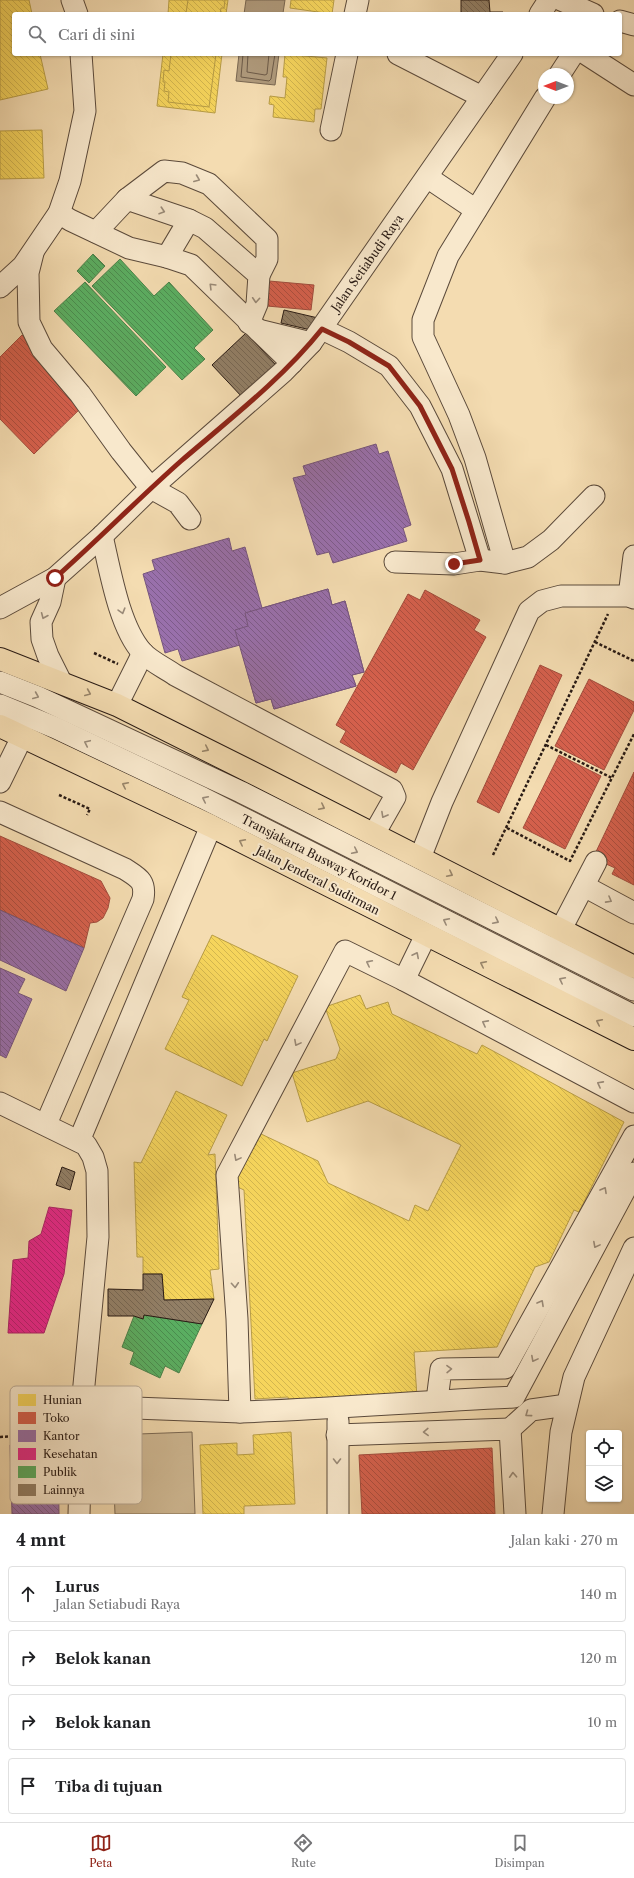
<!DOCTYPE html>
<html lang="id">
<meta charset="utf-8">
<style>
body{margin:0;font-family:"Libre Caslon Text",serif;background:#f2f2f2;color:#202124}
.controls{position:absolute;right:12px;bottom:12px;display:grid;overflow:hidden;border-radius:4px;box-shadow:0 1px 3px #0004}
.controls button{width:36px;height:36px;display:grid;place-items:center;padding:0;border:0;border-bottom:1px solid #e0e0e0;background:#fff;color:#202124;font:20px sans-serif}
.compass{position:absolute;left:538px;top:68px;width:36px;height:36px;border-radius:50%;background:#fff;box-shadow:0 1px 3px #0004;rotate:270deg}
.stop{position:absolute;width:12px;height:12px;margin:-9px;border:3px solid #8f2418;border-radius:50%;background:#fff}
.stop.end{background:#8f2418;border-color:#fff;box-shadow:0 1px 4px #0008}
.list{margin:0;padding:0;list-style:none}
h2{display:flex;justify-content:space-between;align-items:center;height:52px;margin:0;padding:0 16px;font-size:17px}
h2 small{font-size:13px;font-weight:400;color:#757577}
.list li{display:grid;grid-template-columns:26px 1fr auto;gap:12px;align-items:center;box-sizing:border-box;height:56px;margin:0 8px 8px;padding:0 8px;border:1px solid #e0e0e0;border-radius:4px}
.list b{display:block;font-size:15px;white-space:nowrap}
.list p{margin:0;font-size:13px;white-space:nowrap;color:#757577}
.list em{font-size:13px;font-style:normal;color:#757577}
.icon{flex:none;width:22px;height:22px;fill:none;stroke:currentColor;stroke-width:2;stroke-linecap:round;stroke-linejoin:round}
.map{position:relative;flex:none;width:634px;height:1514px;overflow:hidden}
.search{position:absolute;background:#fff;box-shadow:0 1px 3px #0004;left:12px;right:12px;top:12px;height:44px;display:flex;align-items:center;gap:10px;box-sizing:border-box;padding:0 14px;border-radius:4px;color:#757577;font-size:15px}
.sheet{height:308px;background:#fff}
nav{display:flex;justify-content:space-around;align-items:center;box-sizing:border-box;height:56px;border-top:1px solid #e0e0e0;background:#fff;font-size:11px;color:#757577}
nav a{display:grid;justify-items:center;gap:2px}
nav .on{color:#8f2418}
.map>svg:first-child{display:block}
.pitch{fill:#d1bb96;stroke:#7c6a55}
.water{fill:#af9a7c;stroke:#796752}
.homes{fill:url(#homes-back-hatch);stroke:#b89d46}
.shops{fill:url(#shops-back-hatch);stroke:#a24b3c}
.offices{fill:url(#offices-back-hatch);stroke:#77567e}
.health{fill:url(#health-back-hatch);stroke:#ae2467}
.public{fill:url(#public-back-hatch);stroke:#4b824a}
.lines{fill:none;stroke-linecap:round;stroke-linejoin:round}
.shore{stroke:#6c5a48;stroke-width:1}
.building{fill:url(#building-back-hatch);stroke:#281a14}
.minor-casing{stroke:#5b4a3b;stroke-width:23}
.major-casing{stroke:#281a14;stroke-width:24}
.path{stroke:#281a14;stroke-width:2.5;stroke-dasharray:3 2;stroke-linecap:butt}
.minor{stroke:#f8e8cc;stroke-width:21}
.major{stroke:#f4dcb1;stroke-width:22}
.oneway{stroke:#9a8b79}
.oneway2{stroke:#98856a}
.route{stroke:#8f2418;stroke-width:5}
.labels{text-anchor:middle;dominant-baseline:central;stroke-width:4;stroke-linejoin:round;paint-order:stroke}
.street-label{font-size:12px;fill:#281a14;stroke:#f8e8cc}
.key{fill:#f8e8cc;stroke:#baaa95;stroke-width:1}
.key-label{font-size:11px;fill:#281a14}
</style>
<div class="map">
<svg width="634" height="1514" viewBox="0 0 634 1514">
<defs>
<pattern id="homes-back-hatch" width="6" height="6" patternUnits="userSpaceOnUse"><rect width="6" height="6" fill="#f6d55c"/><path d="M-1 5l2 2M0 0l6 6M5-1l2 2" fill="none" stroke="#d3b64f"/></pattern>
<pattern id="shops-back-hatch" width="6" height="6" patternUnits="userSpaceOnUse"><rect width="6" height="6" fill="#d6604d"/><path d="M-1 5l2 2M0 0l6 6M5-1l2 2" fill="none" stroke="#ae4e3f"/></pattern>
<pattern id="offices-back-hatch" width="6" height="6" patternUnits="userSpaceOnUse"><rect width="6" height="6" fill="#9970ab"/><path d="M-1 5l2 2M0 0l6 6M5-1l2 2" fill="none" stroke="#7d5b8a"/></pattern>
<pattern id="health-back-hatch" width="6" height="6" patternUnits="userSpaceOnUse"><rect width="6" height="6" fill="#e7298a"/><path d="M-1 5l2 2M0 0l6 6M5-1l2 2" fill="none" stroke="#bb2270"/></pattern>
<pattern id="public-back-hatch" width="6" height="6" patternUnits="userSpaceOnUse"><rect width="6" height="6" fill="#5aae61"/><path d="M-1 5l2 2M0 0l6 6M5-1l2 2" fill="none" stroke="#4a8d4f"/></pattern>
<pattern id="building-back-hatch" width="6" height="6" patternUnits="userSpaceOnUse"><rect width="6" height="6" fill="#927f66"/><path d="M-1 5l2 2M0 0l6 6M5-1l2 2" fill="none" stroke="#776753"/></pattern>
</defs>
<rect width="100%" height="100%" fill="#f4dcb1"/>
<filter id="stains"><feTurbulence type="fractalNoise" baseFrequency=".005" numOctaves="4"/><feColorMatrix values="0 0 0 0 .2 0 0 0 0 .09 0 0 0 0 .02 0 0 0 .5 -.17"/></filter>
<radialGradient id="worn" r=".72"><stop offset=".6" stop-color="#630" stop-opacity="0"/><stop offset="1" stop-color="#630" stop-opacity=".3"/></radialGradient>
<!-- pitch -->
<path class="pitch" d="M192,1432l3,82h-80l-3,-79z"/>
<!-- water -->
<g class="water">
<path d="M246,0h39l-2,13 3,1h-42z"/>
<path d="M239,54h40l-4,31 -39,-4z"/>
</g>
<!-- homes -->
<g class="homes">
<path d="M0,0h29l3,14h-18v40h26l8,35 -48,11z"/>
<path d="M169,0h59l-2,14h-58z"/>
<path d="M188,0h37l-1,8h-3l-1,6 -34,-1z"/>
<path d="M291,0h43l-2,14 -42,-6z"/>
<path d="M163,54h59l-7,59 -58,-7z"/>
<path d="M171,54h45l-7,53 -41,-5 1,-10 -5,-1 1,-9h-2l1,-12 5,1z"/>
<path d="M285,54l42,4 -6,51h-6l-1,13 -41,-5 1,-12 -5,-1 1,-8 15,2 2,-21h-4z"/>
<path d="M42,130l2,48 -44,1v-48z"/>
<path d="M212,935l86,41 -31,65 -3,-2 -22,47 -77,-37 24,-49 -7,-3z"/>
<path d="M360,995l6,14 22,-7 4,12 85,40 5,-9 142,77 -45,90 -5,-2 -25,52 -14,5 -38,80 -83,5 3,45 -128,7 -1,-7 -33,2 -11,-209 -13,-6 28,-51 59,28 10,22 81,38 6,-16 13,6 33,-66 -93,-44 -61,21 -15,-49 44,-14 4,-10 -15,-42z"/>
<path d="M176,1091l51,24 -19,40 7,-1 4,115 -9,1 4,29 -50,1 -2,-26h-19v-17h-6l-3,-95 7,1z"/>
<path d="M291,1432l4,72 -51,2v8h-41l-3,-69 37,-2v12l17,-1 -1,-19z"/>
</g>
<!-- shops -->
<g class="shops">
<path d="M269,281l45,4 -3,25 -44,-4z"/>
<path d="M22,335l64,68 -52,51 -34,-35v-62z"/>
<path d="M425,590l55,30 -6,10 12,7 -73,133 -12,-7 -5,10 -56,-31 6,-11 -10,-6 72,-131 12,6z"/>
<path d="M540,665l22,10 -63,138 -22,-11z"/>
<path d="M589,679l45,23v8l-30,60 -49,-24z"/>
<path d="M559,755l42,21 -36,73 -42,-21z"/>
<path d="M634,772v113l-22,-11 3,-6 -22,-10z"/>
<path d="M0,836l101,45 9,17 -2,10 -5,10 -6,4 -7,1 -6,25 -84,-38z"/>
<path d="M492,1448l3,66h-133l-3,-59z"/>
</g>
<!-- offices -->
<g class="offices">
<path d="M376,444l3,10 9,-3 23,74 -8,3 4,13 -74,22 -4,-11 -12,3 -24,-77 13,-3 -3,-9z"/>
<path d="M229,538l3,13 13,-4 17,61 66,-19 4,16 13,-4 19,71 -12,3 4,11 -82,23 -3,-10 -15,4 -16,-58 -58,16 -4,-12 -13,4 -22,-79 12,-4 -3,-10z"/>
<path d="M328,589l4,16 13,-4 19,71 -12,3 4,11 -82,23 -3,-10 -15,4 -21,-73 13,-4 -3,-13z"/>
<path d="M0,910l84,38 -18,43 -66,-31z"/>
<path d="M0,968l25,11 -7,14 14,6 -26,59 -6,-3z"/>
<path d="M58,1444l1,70h-47l-2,-69z"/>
</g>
<!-- health -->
<path class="health" d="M49,1207l23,3 -8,64 -20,59h-36l5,-73 15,-2 1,-17 12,-7z"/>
<!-- public -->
<g class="public">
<path d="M93,254l12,12 -16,17 -12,-12z"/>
<path d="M120,259l34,37 15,-14 44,48 -19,18 11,11 -23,21 -90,-94z"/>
<path d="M85,282l81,85 -30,29 -82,-85z"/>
<path d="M144,1315l58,9 -23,49 -14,-7 -5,12 -30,-14 4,-12 -12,-5 12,-31 9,3z"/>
</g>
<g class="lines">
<!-- shore -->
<g class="shore">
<path d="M243,54l-2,23 28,4 2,-2 4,-25"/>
<path d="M248,54l-1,18 18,3 2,-1 2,-20"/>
</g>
</g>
<!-- building -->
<g class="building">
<path d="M461,0h28l1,12h13v2h-42z"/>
<path d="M284,310l34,8 -3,13 -34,-8z"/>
<path d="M246,333l31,33 -34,32 -31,-33z"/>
<path d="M62,1167l13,5 -5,18 -14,-5z"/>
<path d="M143,1274h19l2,26 50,-1 -12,25 -58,-9 -1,4 -9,-3h-26v-27l35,1z"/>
</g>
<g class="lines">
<!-- minor casing -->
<g class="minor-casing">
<g id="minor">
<path d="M72,0l5,14"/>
<path d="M561,0l32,14"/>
<path d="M355,14l3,-14"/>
<path d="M540,14l9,-14"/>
<path d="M620,21l14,4"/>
<path d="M398,54l84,43"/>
<path d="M586,54l48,31"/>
<path d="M560,74l13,-20"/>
<path d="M331,130l16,-76"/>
<path d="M427,177l49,33"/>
<path d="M127,199l37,-28 18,2 27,11 58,55v20l-8,16"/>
<path d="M59,213l11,7 59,28 38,9 24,8 101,98"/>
<path d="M96,232l31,-33 62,21 16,8 54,47 -2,29 -8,19"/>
<path d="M33,253l-5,20 1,49 13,27 38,45 41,57 20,25 10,12 27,15 12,16"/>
<path d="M167,257l22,-37"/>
<path d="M0,287l23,-21 36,-53 11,-32 15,-70 -4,-57"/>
<path d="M322,329l27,13 40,24 31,40 32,63 28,91"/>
<path d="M258,330l53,13"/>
<path d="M102,536c8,34 17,90 40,116 8,9 23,16 33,23l217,115 3,7 -21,37"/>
<path d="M395,562l59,2 26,-4 25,3 23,-6 23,-17 43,-44"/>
<path d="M505,563l-30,-105 -16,-43 -36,-78v-17l25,-64 97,-158"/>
<path d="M55,578l-5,24 -9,20 1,17 6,17 13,26"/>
<path d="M629,596l5,-40"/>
<path d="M0,608l55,-30 47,-42 49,-48 133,-117 27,-28 201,-289"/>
<path d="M0,682l38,15 203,95 393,198"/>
<path d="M0,705l56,23 147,70 431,218"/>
<path d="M117,705l26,-52"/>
<path d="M0,782l23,-47"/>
<path d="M0,812l125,57c14,9 21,12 18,30l-97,225"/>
<path d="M420,858l22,-56 87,-191 13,-10 19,-5h68l5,2"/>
<path d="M584,886l50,27"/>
<path d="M560,931l36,-69"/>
<path d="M426,935l-22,45 230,122"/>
<path d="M0,1103l86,42 7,12 4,14 1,66 -16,169 -3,108"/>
<path d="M79,1141l132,-315"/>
<path d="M437,1400l4,-31 64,-1 129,-232"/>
<path d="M82,1406l158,6 -3,-93 -10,-144 118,-224 59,29"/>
<path d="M240,1412c92,-3 183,-11 274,-15l120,-224"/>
<path d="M510,1429l21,-19 36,-5"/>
<path d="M337,1435l173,-6 5,85"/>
<path d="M338,1514v-93"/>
<path d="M553,1514l8,-82 13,-55 60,-129"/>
</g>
</g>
<!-- major casing -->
<g class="major-casing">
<g id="major">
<path d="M0,659l117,46 142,71 375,191"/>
<path d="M0,726l211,100 423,213"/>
</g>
</g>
<!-- path -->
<g class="path">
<path d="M595,642l39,19"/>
<path d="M94,653l24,11"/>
<path d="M546,745l66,33"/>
<path d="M59,795l31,14 -3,6"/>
<path d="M507,828l63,33 64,-127"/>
<path d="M493,855l115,-241"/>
<path d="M0,1437l63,-3"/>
</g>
<!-- minor -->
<use href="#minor" class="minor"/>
<!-- major -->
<use href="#major" class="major"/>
</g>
<!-- one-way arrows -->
<defs><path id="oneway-chevron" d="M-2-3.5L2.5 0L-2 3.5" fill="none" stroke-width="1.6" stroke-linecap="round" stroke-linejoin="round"/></defs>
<g class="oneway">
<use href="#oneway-chevron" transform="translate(197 179) rotate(22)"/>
<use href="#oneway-chevron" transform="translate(162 211) rotate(18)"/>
<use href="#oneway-chevron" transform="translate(212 286) rotate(-135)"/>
<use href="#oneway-chevron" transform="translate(256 300) rotate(94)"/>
<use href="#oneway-chevron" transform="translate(122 611) rotate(74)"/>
<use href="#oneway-chevron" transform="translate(44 616) rotate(113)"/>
<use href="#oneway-chevron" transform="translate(36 696) rotate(23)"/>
<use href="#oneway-chevron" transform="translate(87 743) rotate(-155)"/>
<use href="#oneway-chevron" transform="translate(205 799) rotate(-154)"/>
<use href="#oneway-chevron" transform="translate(384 815) rotate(119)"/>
<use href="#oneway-chevron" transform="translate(355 851) rotate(26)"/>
<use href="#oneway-chevron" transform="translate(609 900) rotate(29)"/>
<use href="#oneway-chevron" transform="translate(446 921) rotate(-153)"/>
<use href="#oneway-chevron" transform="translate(496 921) rotate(27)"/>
<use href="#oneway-chevron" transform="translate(416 955) rotate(-63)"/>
<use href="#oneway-chevron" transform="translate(369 963) rotate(-153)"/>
<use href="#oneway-chevron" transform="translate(562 980) rotate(-153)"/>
<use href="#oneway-chevron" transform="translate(485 1023) rotate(-152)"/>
<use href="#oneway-chevron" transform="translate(297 1043) rotate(118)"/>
<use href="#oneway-chevron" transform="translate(600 1084) rotate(-152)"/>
<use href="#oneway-chevron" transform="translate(237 1158) rotate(118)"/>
<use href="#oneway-chevron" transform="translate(604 1190) rotate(-61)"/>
<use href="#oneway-chevron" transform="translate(596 1245) rotate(118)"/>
<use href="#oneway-chevron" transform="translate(235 1285) rotate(86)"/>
<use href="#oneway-chevron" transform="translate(541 1303) rotate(-61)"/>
<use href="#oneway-chevron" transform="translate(534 1359) rotate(118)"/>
<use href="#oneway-chevron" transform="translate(449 1369) rotate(-1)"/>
<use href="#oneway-chevron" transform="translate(528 1414) rotate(144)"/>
<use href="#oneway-chevron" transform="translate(426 1432) rotate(178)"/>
<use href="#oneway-chevron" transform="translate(337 1461) rotate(90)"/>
<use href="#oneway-chevron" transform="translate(513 1475) rotate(-93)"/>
</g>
<g class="oneway2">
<use href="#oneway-chevron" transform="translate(88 693) rotate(23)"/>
<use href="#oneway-chevron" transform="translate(206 749) rotate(26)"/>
<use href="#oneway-chevron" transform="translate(125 785) rotate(-154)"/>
<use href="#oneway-chevron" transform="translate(322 807) rotate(27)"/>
<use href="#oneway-chevron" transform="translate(242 842) rotate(-153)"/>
<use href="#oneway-chevron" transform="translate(450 874) rotate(27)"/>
<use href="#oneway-chevron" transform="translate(483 964) rotate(-154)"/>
<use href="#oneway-chevron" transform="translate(599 1022) rotate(-154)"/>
</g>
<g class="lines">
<!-- route -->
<path class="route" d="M55,578c43,-38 83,-79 126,-117 49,-42 101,-82 141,-132l27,13 40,24 31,40 32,63 17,53 11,38 -26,4"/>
</g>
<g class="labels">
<!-- street labels -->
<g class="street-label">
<text transform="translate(367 263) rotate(-55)">Jalan Setiabudi Raya</text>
<text transform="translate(319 857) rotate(27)">Transjakarta Busway Koridor 1</text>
<text transform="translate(318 880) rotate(27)">Jalan Jenderal Sudirman</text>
</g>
</g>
<!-- legend -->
<rect x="10" y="1386" width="132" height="118" rx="6" class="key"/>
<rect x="18" y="1394" width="18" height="12" fill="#f6d55c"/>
<rect x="18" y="1412" width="18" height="12" fill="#d6604d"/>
<rect x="18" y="1430" width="18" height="12" fill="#9970ab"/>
<rect x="18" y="1448" width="18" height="12" fill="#e7298a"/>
<rect x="18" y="1466" width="18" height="12" fill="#5aae61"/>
<rect x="18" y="1484" width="18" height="12" fill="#927f66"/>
<g class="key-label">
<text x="43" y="1404">Hunian</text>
<text x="43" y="1422">Toko</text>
<text x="43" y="1440">Kantor</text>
<text x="43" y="1458">Kesehatan</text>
<text x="43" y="1476">Publik</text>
<text x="43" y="1494">Lainnya</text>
</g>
<rect width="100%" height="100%" filter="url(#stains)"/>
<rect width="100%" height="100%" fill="url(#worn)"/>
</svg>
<div class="controls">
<button><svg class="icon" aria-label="locate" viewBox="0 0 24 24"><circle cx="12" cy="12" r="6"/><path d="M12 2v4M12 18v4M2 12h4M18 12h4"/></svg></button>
<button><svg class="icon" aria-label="layers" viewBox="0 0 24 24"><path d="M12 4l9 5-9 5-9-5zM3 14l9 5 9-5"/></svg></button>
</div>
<svg class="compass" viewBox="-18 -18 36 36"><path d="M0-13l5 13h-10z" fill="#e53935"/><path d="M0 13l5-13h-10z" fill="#757577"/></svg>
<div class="stop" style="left:55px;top:578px"></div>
<div class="stop end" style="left:454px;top:564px"></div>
<div class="search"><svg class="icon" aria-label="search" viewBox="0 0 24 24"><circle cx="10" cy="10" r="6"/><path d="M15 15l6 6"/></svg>Cari di sini</div>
</div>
<section class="sheet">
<h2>4 mnt<small>Jalan kaki · 270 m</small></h2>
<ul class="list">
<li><svg class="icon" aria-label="ahead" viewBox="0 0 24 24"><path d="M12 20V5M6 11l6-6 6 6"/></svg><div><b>Lurus</b><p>Jalan Setiabudi Raya</p></div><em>140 m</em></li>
<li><svg class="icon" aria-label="right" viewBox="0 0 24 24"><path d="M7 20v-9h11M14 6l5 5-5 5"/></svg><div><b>Belok kanan</b></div><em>120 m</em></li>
<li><svg class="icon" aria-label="right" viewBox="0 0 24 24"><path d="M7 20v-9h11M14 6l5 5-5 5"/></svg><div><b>Belok kanan</b></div><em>10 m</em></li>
<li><svg class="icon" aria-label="arrive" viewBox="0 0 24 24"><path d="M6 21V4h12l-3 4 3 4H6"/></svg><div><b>Tiba di tujuan</b></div></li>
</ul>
</section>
<nav>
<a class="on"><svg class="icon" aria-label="map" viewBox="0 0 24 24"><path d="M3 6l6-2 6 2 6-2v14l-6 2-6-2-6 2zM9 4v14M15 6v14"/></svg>Peta</a>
<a><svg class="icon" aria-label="directions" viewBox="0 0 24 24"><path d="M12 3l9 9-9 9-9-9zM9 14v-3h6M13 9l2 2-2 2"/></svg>Rute</a>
<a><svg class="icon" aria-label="saved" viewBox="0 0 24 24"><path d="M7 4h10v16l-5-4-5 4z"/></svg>Disimpan</a>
</nav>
